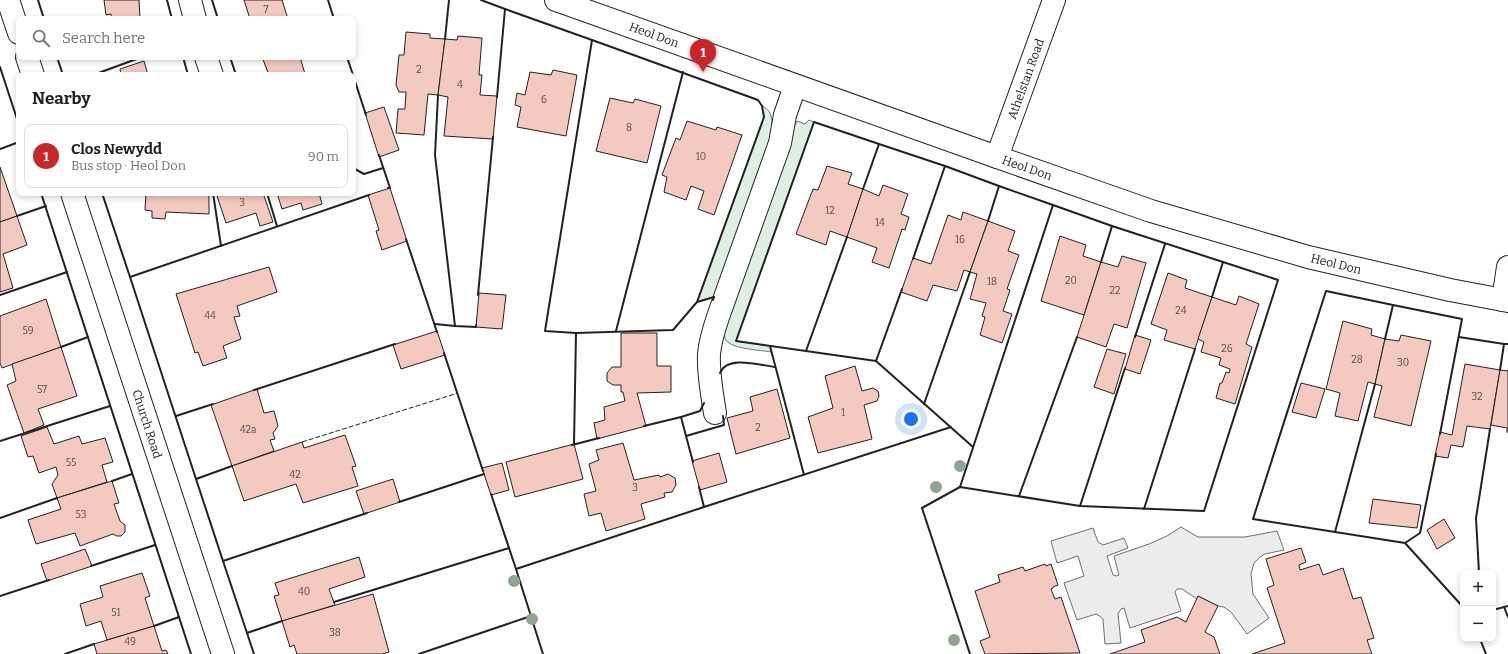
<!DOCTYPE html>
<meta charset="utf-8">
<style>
body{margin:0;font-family:Bitter,serif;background:#f6f6f6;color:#202124}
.controls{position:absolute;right:12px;bottom:12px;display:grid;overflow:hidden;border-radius:8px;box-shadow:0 2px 6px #0003}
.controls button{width:36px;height:36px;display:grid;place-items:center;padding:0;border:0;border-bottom:1px solid #e0e0e0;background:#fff;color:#202124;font:20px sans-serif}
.you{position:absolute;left:911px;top:419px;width:14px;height:14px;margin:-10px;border:3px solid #fff;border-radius:50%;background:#1a73e8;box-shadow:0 0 0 6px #1a73e833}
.badge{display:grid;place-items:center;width:26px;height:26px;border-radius:50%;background:#c62828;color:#fff;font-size:13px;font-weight:700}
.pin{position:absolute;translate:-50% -33px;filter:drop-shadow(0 1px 2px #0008)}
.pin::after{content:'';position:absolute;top:21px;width:14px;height:12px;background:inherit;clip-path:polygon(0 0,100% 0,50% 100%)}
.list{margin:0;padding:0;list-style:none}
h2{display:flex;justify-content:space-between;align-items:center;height:52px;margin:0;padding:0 16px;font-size:17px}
h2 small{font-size:13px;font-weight:400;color:#757577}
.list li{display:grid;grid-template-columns:26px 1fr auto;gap:12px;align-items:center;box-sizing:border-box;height:64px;margin:0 8px 8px;padding:0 8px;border:1px solid #e0e0e0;border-radius:8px}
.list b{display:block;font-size:15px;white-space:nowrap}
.list p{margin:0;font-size:13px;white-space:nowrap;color:#757577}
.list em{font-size:13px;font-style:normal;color:#757577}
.icon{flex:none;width:22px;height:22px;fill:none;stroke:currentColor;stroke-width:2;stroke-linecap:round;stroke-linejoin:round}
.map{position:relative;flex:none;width:1508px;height:654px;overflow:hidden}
.search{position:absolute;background:#fff;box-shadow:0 2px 6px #0003;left:16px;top:16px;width:340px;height:44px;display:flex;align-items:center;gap:10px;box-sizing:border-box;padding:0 14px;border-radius:8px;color:#757577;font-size:15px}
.panel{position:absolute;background:#fff;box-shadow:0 2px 6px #0003;left:16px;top:72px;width:340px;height:124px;border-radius:8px}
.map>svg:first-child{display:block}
.green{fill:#e0efe3;stroke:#6f6f6f}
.parking{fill:#ededed;stroke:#6f6f6f}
.building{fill:#f3c9c0;stroke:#222}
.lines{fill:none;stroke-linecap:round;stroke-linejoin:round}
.minor-casing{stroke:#222;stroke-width:24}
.major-casing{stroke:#222;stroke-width:24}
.minor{stroke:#fff;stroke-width:22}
.major{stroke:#fff;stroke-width:22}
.fence{stroke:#222;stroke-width:1;stroke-dasharray:5 2;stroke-linecap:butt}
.wall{stroke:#222;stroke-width:2}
.tree{fill:#8da692}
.labels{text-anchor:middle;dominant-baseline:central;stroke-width:3;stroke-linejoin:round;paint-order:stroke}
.number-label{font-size:10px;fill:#564c4a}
.street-label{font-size:12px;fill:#222;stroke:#fff}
</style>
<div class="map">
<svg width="1508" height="654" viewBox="0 0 1508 654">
<rect width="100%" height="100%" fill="#fff"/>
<!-- green -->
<g class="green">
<path d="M762,106c13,5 10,20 9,32l-57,159 -17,5 67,-185z"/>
<path d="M809,120l5,2 -78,219 34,5 1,6c-10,-2 -40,-3 -45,-12 -2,-2 -2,-6 -2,-9l66,-183 4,-21 3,-6 8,3z"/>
</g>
<!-- parking -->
<path class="parking" d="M1181,527l17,10h47l32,-6 7,19 -19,4 -5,3 -6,6 -3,11 2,20 16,24 -22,16 -16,-22 -7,-5 -6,-1 -20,-10 -1,3 -15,-10h-5l-2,3 6,19 -51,17 -6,-20 -3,1 -3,5 3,29 -16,1 -2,-25 -2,-2 -5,-3 -19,6 -13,-37 20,-7 -6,-20 -21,7 -6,-22 42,-13 5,14 5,3 21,-7 4,10 -21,8 6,19 3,1 3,-1 -5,-19 35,-12 18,-8z"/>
<!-- building -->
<g class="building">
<path d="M104,0h35l1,19h-29v-5l-5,1z"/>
<path d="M244,0h38l6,19h-38z"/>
<path d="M406,32l24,2v4l15,1 -7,56 -10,-1 -4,41 -28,-2 2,-24h7l1,-17h-7l-3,-7 3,-30h5z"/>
<path d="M458,36l24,2 -3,37h3l-2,20 17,1 -4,43 -49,-3 4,-39 -10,-2 7,-56 12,1z"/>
<path d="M262,57h38l5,17 -36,1z"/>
<path d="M144,61l4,14h-27l-1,-6z"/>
<path d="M553,70l24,5 -11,61 -49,-9 4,-20 -6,-2 2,-12 8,2 5,-23 21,3z"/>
<path d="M610,98l23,5 2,-4 26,7 -14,57 -51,-12z"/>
<path d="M384,107l15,43 -20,7 -14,-44z"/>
<path d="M687,121l29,9 1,-3 25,8 -28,80 -16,-6 6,-18 -13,-5 -5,14 -22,-8 3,-15 -5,-2 14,-37 4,2z"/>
<path d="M827,166l25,7 -4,11 15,5 -16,48 -17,-6 -4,14 -30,-11 17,-45 5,1z"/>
<path d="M0,167l17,49 -17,6z"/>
<path d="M883,185l25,9 -7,20 8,3 -4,13 -3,-1 -13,39 -17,-6 5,-14 -30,-11 16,-48 16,7z"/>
<path d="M390,188l17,53 -25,9 -6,-19 3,-1 -11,-35z"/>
<path d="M146,193h63v21l-43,-2 -1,7 -13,-1v-7l-7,-1z"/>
<path d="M216,193h47l10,29 -13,4 -4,-13 -30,10z"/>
<path d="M277,193h42l3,11 -19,6 -2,-7 -19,6z"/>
<path d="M963,212l25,9 -18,51 -6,-2 -7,21 -24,-6 -6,16 -26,-9 12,-34 18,6 17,-49 13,5z"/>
<path d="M17,216l10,29 -24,9 10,34 -13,4v-70z"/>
<path d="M988,221l27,10 -7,20 11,4 -12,34 3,1 -7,21 9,3 -10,29 -22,-8 5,-18 -3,-1 4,-13 -16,-4 7,-25 -7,-2z"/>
<path d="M1060,236l26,9 -3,11 18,6 -17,53 -43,-14z"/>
<path d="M1122,256l24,7 -19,65 -13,-4 -8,23 -29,-10 24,-75 17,5z"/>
<path d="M269,267l8,25 -40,14 3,10 -6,1 7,22 -18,7 4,12 -24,8 -5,-14 -3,1 -19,-59z"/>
<path d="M1168,273l19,7 -2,8 27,9 -17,52 -31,-9 3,-10 -16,-6z"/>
<path d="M479,293l27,2 -4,34 -26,-2z"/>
<path d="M1239,296l20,8 -13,40 6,3 -17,57 -19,-6 4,-15h2l4,-11 3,1 1,-4 -11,-4 2,-7 -20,-6 3,-10 -6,-3 14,-42 24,8z"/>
<path d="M46,299l15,48 -59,21 -2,-5v-47z"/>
<path d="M1343,321l29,8 -1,6 14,4 -10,45 -7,-2 -10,39 -23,-5 5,-23 -14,-4z"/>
<path d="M437,331l8,24 -44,14 -8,-24z"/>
<path d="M621,333h36v33h14v26l-34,1 9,33 -49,13 -3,-16 11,-3 -1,-13 21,-6 -2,-9h-2v-7h-8l-6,-4v-8l5,-6h9z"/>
<path d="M1135,335l16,5 -11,34 -15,-5z"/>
<path d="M1401,335l30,6 -20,85 -37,-9 8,-31 -7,-2 10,-45 14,2z"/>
<path d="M61,347l16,49 -39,13 6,16 -20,8 -17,-48 9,-4 -4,-17z"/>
<path d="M1107,349l19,5 -12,40 -20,-7z"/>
<path d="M1465,364l35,6 -10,59 -23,-3 -4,21 -12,-2 -3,13 -13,-2 5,-24 12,3z"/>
<path d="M855,366l7,25 11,-3 5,3 1,5 -2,5 -13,4 8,34 -54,14 -10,-36 25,-9 -8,-32z"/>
<path d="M1500,370l8,1v62l-1,-1v-4l-16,-3z"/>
<path d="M1301,383l24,6 -9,29 -24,-6z"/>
<path d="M257,389l7,24 10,-2 4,15 -5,7 2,6 -5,1 4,11 -42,15 -21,-61z"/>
<path d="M777,389l13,49 -54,16 -9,-36 26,-7 -3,-14z"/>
<path d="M47,427l7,17 25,-8 3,8 23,-6 8,24 -11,3 5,17 -50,16 -5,-14 6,-9 -2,-8 -17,6 -6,-17 -5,1 -7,-21z"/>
<path d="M345,435l11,31 -4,1 6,19 -55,17 -7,-19 -52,17 -12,-35 70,-24 2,6z"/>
<path d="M623,443l11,37 25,-5 1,2 8,-3 7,4 1,7 -4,7 -8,1 1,4 -24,7 4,15 -39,12 -5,-18 -12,3 -5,-22 12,-3 -7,-27 10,-4 -3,-10z"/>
<path d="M574,444l9,35 -68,18 -9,-35z"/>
<path d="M719,453l8,29 -27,8 -8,-29z"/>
<path d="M502,463l7,27 -18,5 -9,-27z"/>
<path d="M393,479l7,23 -36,12 -8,-23z"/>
<path d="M112,481l7,22 -5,1 6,17 5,4v7l-4,4h-4l-4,-2 -33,12 -5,-13 -39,11 -8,-24 33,-11 -4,-11z"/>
<path d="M1373,499l48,6 -4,23 -48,-5z"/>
<path d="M1444,519l11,19 -18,11 -10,-19z"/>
<path d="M1301,548l5,14 -7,3 1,5 19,-6 4,11 20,-7 10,31 8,-2 13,41 -7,2 5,14h-120l33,-11 -18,-55 7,-3 -8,-26z"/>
<path d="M85,549l7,17 -45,15 -6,-17z"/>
<path d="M359,557l6,20 -36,12 6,16 -53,16 -8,-25 5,-1 -4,-12z"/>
<path d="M1045,564l1,2 5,-2 7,21 -5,2v1l-2,1 4,10 6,-2 19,56 -95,1 -5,-13 10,-4 -15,-46 25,-9 -2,-7 25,-8 2,4z"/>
<path d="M142,573l8,23 -5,2 9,28 -47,14 -6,-19 -15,5 -6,-22 23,-7 -3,-11z"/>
<path d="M373,594l16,58 -7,2h-85l-3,-9 -4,2 -8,-26z"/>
<path d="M1198,596l20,10 -13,26 9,5 6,17h-110l35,-12 -4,-12 36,-13 9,5z"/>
<path d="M154,626l8,25 4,-1 2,4h-71l-3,-10z"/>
</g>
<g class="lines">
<!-- minor casing -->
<g class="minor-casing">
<g id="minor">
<path d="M8,0l11,33"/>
<path d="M190,0l5,19"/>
<path d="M27,57l6,18"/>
<path d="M206,57l6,18"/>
<path d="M997,157l57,-157"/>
<path d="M72,193l151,461"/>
<path d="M1503,300l5,-33"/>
<path d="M715,413c-3,-19 -7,-40 -6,-59 1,-13 5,-25 9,-37l62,-174 5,-28 10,-29"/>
</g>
</g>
<!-- major casing -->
<g class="major-casing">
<path id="major" d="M556,0l441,157 154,54 157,46 142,33 58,11"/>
</g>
<!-- minor -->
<use href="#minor" class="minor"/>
<!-- major -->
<use href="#major" class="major"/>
<!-- fence -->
<path class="fence" d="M302,442l156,-49"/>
<!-- wall -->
<g class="wall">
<path d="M38,0l6,19"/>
<path d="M167,0l5,19"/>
<path d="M212,0l6,19"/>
<path d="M328,0l6,19"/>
<path d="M481,0l24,9"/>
<path d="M445,39l4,-39"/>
<path d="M57,57l6,18"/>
<path d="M183,57l5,18"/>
<path d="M230,57l6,18"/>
<path d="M347,57l6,18"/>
<path d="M0,67l19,58"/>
<path d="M93,75l49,-18"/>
<path d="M353,75l13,40"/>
<path d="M438,95l-3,60 20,171 21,1v-2"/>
<path d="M497,97l8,-88 87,31"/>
<path d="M879,144l66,22"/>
<path d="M0,149l19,-7"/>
<path d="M379,155l11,33h-2"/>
<path d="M353,168l11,6 19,-6"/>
<path d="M863,189l16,-45 -65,-22 -78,219 140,20 97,86"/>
<path d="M41,193l150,461"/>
<path d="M102,193l28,84 239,-82"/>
<path d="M213,193l8,53"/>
<path d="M267,193l10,33"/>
<path d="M17,216l29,-10"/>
<path d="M988,221l11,-35 54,19"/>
<path d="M406,239l31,93"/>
<path d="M913,259l32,-93 54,20"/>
<path d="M1101,262l11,-36 111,36 -11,35"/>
<path d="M130,277l66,202 36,-13"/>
<path d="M0,295l67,-23"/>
<path d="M478,295l15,-158"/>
<path d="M1393,305l69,14 -22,115"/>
<path d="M435,324l20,2"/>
<path d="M616,331l67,-259"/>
<path d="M576,333l-31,-2 47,-291 166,60 4,6 2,11 -67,185"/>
<path d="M1135,337l30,-93"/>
<path d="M1459,337l45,7"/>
<path d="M1385,339l8,-34 -67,-14 -73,228 152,24 58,64"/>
<path d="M770,346l34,129"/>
<path d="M61,347l27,-10"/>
<path d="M806,351l41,-114"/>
<path d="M444,353l39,118"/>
<path d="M876,361l26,-72"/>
<path d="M1500,370l4,-26h4"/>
<path d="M720,373c7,-18 39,-8 55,-6"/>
<path d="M254,390l141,-46"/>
<path d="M924,404l46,-132"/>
<path d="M176,416l37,-12"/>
<path d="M681,417l19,-6 4,-8"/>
<path d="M644,426l37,-9 5,19"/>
<path d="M0,441l110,-35"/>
<path d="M574,444l2,-111 97,-3 24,-28 17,-5 -1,3"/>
<path d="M572,445l27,-7"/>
<path d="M693,462l-7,-26 38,-11 -1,-9"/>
<path d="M196,479l27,82 144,-48"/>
<path d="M112,481l20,-7"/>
<path d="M699,487l5,20"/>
<path d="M960,487l93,-282 59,21"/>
<path d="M491,494l25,75"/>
<path d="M1019,496l58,-159"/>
<path d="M399,502l85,-28"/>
<path d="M1080,506l45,-138"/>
<path d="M1144,509l51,-160"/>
<path d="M0,518l57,-20"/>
<path d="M1335,532l40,-148"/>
<path d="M1405,543l15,-10 16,-79"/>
<path d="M223,561l24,72 35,-12"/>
<path d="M91,566l64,-21"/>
<path d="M1479,573l-3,-55 14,-89"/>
<path d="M0,596l49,-16"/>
<path d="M334,602l175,-54"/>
<path d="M1504,607l4,10"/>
<path d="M1493,610l15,-4"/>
<path d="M154,626l25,-9"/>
<path d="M247,633l7,21"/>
<path d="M1480,639l6,15"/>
<path d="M65,654l29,-10"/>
<path d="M419,654l112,-38"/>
<path d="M543,654l-27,-85 188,-62 247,-80"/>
<path d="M970,654l-48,-146 38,-21 120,19 124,5 74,-231 -55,-18"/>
</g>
</g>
<!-- trees -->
<g class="tree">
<circle cx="960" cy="466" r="6"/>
<circle cx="936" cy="487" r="6"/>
<circle cx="514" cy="581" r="6"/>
<circle cx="532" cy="619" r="6"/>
<circle cx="954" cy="640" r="6"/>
</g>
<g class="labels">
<!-- number labels -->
<g class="number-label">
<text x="266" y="10">7</text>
<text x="419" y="70">2</text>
<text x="460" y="85">4</text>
<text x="544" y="100">6</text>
<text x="629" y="128">8</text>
<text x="701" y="157">10</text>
<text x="242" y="203">3</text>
<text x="830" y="211">12</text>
<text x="880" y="223">14</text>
<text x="960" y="240">16</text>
<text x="1071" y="281">20</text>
<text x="992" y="282">18</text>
<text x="1115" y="291">22</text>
<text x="1181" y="311">24</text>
<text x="210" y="316">44</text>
<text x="28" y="331">59</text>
<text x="1227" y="349">26</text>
<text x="1357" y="360">28</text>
<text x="1403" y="363">30</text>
<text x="42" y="390">57</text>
<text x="1477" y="397">32</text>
<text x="843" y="413">1</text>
<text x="758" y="428">2</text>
<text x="248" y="430">42a</text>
<text x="71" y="463">55</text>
<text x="295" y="475">42</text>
<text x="635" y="488">3</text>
<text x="81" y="515">53</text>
<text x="304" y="592">40</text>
<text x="116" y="613">51</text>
<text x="335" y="633">38</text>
<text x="130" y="642">49</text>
</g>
<!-- street labels -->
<g class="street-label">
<text transform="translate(654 35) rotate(20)">Heol Don</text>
<text transform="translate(1026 79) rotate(-70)">Athelstan Road</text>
<text transform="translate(1027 168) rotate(19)">Heol Don</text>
<text transform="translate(1336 264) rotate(14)">Heol Don</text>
<text transform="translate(147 424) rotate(72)">Church Road</text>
</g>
</g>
</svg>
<div class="controls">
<button>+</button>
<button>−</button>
</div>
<div class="you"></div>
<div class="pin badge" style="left:703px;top:72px">1</div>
<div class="search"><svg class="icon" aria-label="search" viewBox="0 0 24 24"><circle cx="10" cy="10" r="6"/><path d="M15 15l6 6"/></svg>Search here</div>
<section class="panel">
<h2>Nearby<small></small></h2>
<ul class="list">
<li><span class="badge">1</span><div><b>Clos Newydd</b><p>Bus stop · Heol Don</p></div><em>90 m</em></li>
</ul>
</section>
</div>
